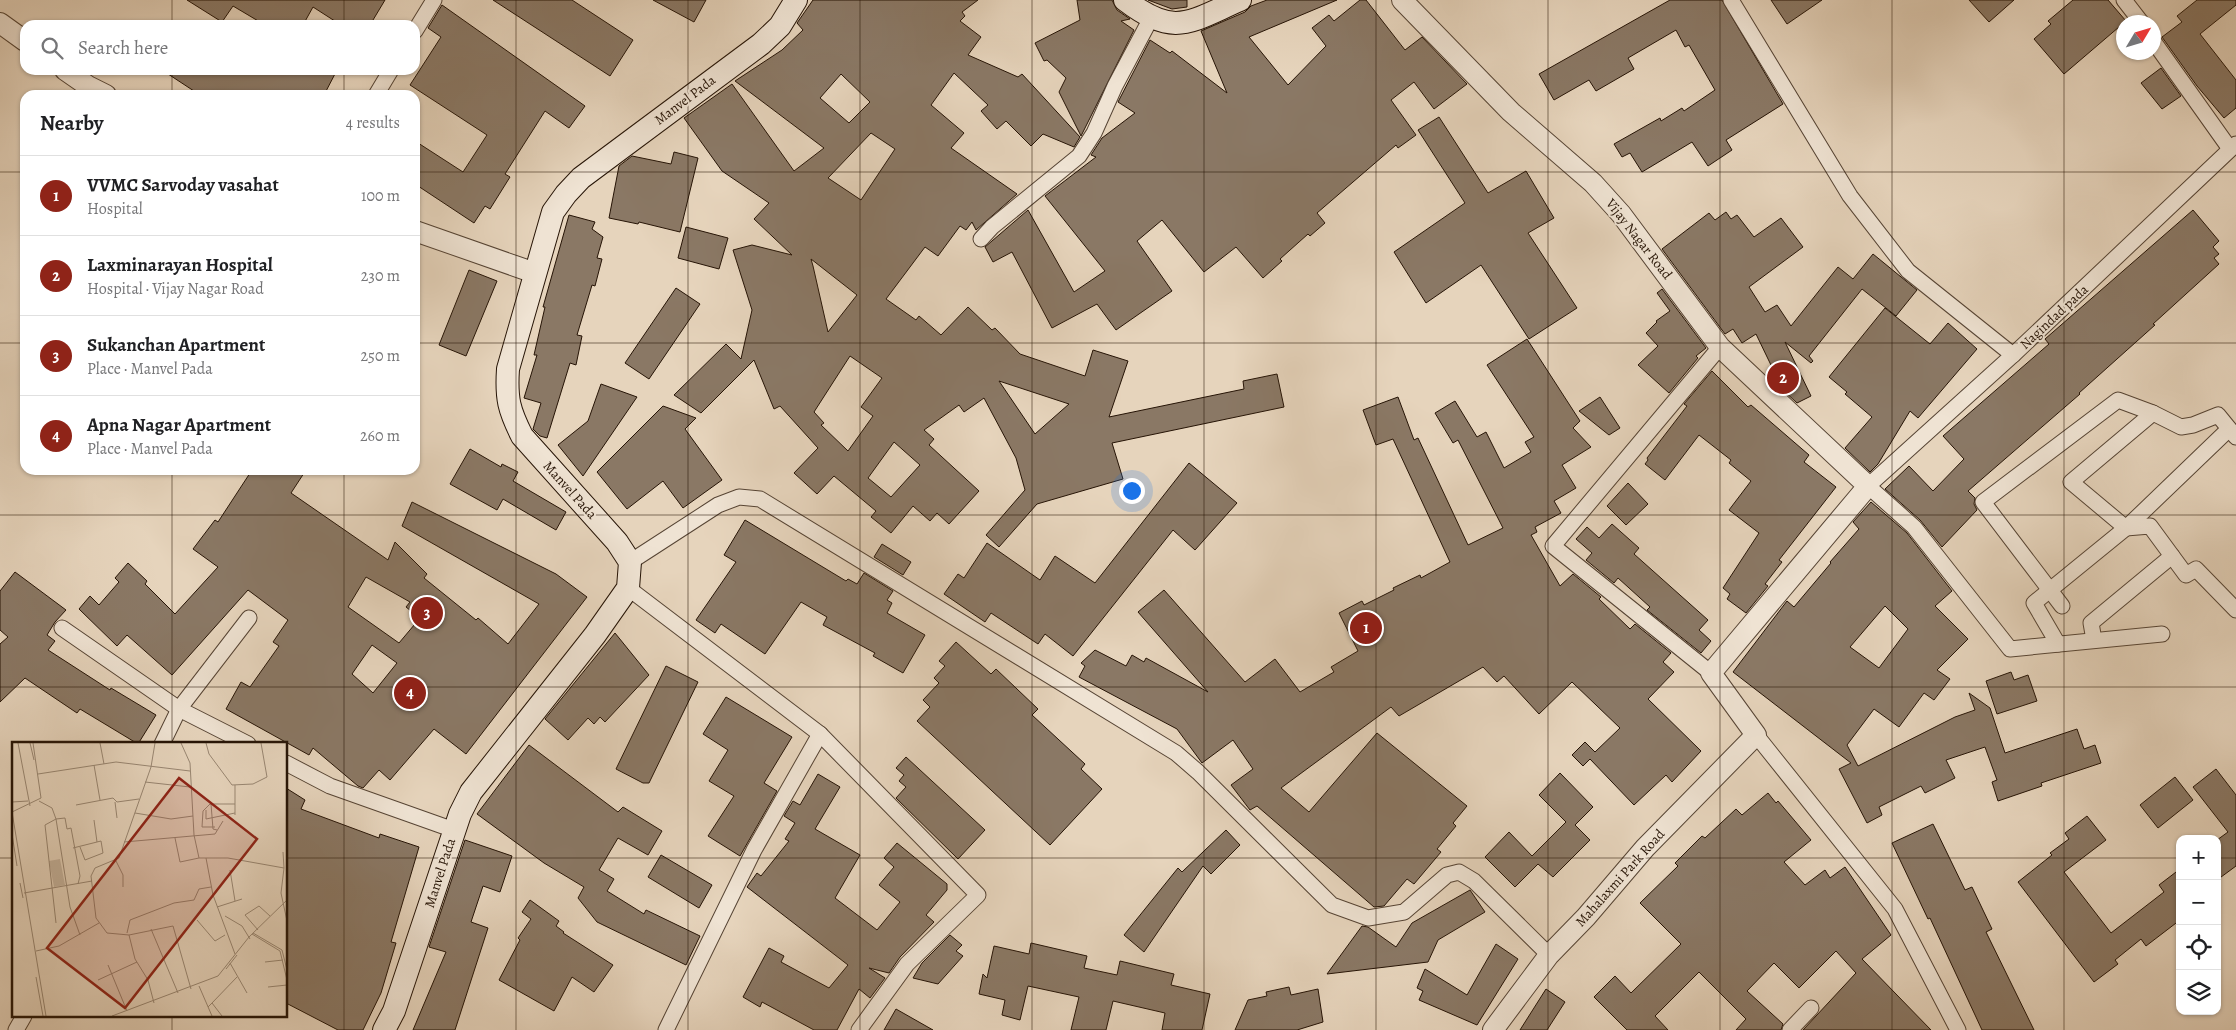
<!DOCTYPE html>
<meta charset="utf-8">
<style>
body{margin:0;font-family:Alegreya,serif;background:#f6f6f6;color:#202124}
.controls{position:absolute;right:15px;bottom:15px;display:grid;overflow:hidden;border-radius:10px;box-shadow:0 1px 4px #0004}
.controls button{width:45px;height:45px;display:grid;place-items:center;padding:0;border:0;border-bottom:1px solid #e0e0e0;background:#fff;color:#202124;font:25px sans-serif}
.compass{position:absolute;left:2116px;top:15px;width:45px;height:45px;border-radius:50%;background:#fff;box-shadow:0 1px 4px #0004;rotate:52deg}
.you{position:absolute;left:1131px;top:490px;width:18px;height:18px;margin:-12px;border:4px solid #fff;border-radius:50%;background:#1a73e8;box-shadow:0 0 0 8px #1a73e833}
.badge{display:grid;place-items:center;width:32px;height:32px;border-radius:50%;background:#8f2418;color:#fff;font-size:16px;font-weight:700}
.pin{position:absolute;translate:-50% -50%;border:2px solid #fff;box-shadow:0 1px 5px #0006}
.list{margin:0;padding:0;list-style:none}
h2{display:flex;justify-content:space-between;align-items:center;height:65px;margin:0;padding:0 20px;font-size:21px}
h2 small{font-size:16px;font-weight:400;color:#757577}
.list li{display:grid;grid-template-columns:32px 1fr auto;gap:15px;align-items:center;box-sizing:border-box;height:80px;padding:0 20px;border-top:1px solid #e0e0e0}
.list b{display:block;font-size:19px;white-space:nowrap}
.list p{margin:0;font-size:16px;white-space:nowrap;color:#757577}
.list em{font-size:16px;font-style:normal;color:#757577}
.icon{flex:none;width:28px;height:28px;fill:none;stroke:currentColor;stroke-width:2;stroke-linecap:round;stroke-linejoin:round}
.map{position:relative;flex:none;width:2236px;height:1030px;overflow:hidden}
.search{position:absolute;background:#fff;box-shadow:0 1px 4px #0004;left:20px;top:20px;width:400px;height:55px;display:flex;align-items:center;gap:12px;box-sizing:border-box;padding:0 18px;border-radius:15px;color:#757577;font-size:19px}
.panel{position:absolute;background:#fff;box-shadow:0 1px 4px #0004;left:20px;top:90px;width:400px;height:385px;border-radius:15px}
.map>svg:first-child{display:block}
.building{fill:#8a7865;stroke:#261406;fill-rule:evenodd}
.lines{fill:none;stroke-linecap:round;stroke-linejoin:round}
.minor-casing{stroke:#564434;stroke-width:17}
.tertiary-casing{stroke:#564434;stroke-width:22}
.secondary-casing{stroke:#261406;stroke-width:24}
.minor{stroke:#efe3d3;stroke-width:15}
.tertiary{stroke:#efe3d3;stroke-width:20}
.secondary{stroke:#efe3d3;stroke-width:22}
.grid{fill:none;stroke:#261406;stroke-width:1;stroke-opacity:0.55}
.labels{text-anchor:middle;dominant-baseline:central;stroke-width:4;stroke-linejoin:round;paint-order:stroke}
.street-label{font-size:14px;fill:#261406;stroke:#efe3d3}
.inset-road{fill:none;stroke:#998773;stroke-width:1}
.view{fill:#8f2418;fill-opacity:0.15;stroke:#8f2418;stroke-width:2.5}
.inset-edge{fill:none;stroke:#261406;stroke-width:2.5}
</style>
<div class="map">
<svg width="2236" height="1030" viewBox="0 0 2236 1030">
<rect width="100%" height="100%" fill="#e6d4bc"/>
<filter id="stains"><feTurbulence type="fractalNoise" baseFrequency=".004" numOctaves="4"/><feColorMatrix values="0 0 0 0 .2 0 0 0 0 .09 0 0 0 0 .02 0 0 0 .5 -.17"/></filter>
<radialGradient id="worn" r=".72"><stop offset=".6" stop-color="#630" stop-opacity="0"/><stop offset="1" stop-color="#630" stop-opacity=".3"/></radialGradient>
<!-- building -->
<g class="building">
<path d="M187,0h198l-15,25h-29l-28,-18 -10,18h-38l-32,-19 -11,16z"/>
<path d="M493,0h79l61,40 -23,36z"/>
<path d="M653,0h53l-12,22z"/>
<path d="M813,0h165l-16,12 3,4 -5,5 21,16 -13,18 50,22 4,-3 58,63 -6,10 -31,-13 -12,12 -25,-25 -9,8 -16,-18 7,-6 -34,-32 -23,32 33,28 -13,15 66,46 -41,36 -4,-8 -6,8 -6,-4 -22,30 -13,-9 -39,52 30,21 3,-4 22,19 27,-28 24,23 3,-2 25,26 65,22 8,-26 35,11 -19,56 135,-28 -1,-8 34,-7 7,33 -172,36 11,36 -86,25 -38,43 -13,-12 39,-45 -9,-32 -32,-60 -20,14 -5,-7 -35,25 10,9 -5,6 50,46 -30,33 -12,-11 -7,8 -17,-15 -22,27 -20,-16 5,-6 -42,-35 -17,18 -23,-21 24,-25 -38,-42 -6,3 -20,-49 -53,53 -27,-18 52,-51 15,15 11,-49 -19,-60 19,-5 40,10 -38,-36 15,-16 -47,-32 -38,-53 48,-34 62,87 30,-23 -89,-67 47,-31 21,-20 -6,-7zM841,74l29,28 -21,21 -29,-25zM871,133l24,16 -34,51 -33,-22zM811,259l46,36 -29,37 -15,-66zM850,356l32,22 -21,29 12,9 -25,35 -27,-26 3,-2 -10,-11zM999,381l70,23 -34,30zM894,442l26,23 -29,32 -23,-19z"/>
<path d="M1077,0h35l5,10 13,9 -9,2 13,9 -53,106 -22,-44 7,-14 -19,-18 -3,1 -9,-18 45,-23z"/>
<path d="M1148,0h39v7l-15,2z"/>
<path d="M1267,0h70l-88,37 39,48 38,-39 -14,-18 17,-13 5,6 26,-21h6l39,50 17,-13 45,47 -33,25 -20,-27 -23,18 25,35 -18,13 -2,-3 -79,68 8,10 -15,13 -2,-2 -28,25 2,2 -19,17 -27,-31 -32,25 -42,-52 -25,21 35,50 -56,39 -19,-26 -45,24 -40,-76 -19,10 -8,-15 43,-37 46,82 31,-21 -60,-75 51,-39 -5,-2 11,-17 33,-25 -17,-11 32,-62 20,13 2,-2 55,42 -26,-62 44,-19 6,-6z"/>
<path d="M1670,0h52l61,104 -57,36 6,10 -24,16 -16,-24 -50,30 -12,-19 -8,4 -8,-13 46,-26 1,3 21,-13 2,3 31,-21 -26,-45 -4,2 -9,-17 -48,28 6,11 -38,22 -7,-11 -35,20 -15,-26z"/>
<path d="M1771,0h51l-35,24z"/>
<path d="M1969,0h45l-25,22z"/>
<path d="M2073,0h35l18,21 -62,53 -30,-35 17,-15 -3,-3z"/>
<path d="M2197,0h39v5l-36,29 36,46v28l-12,10 -27,-32 -35,-49 20,-15 -5,-6z"/>
<path d="M442,5l143,101 -16,22 -24,-17 -40,63 5,3 -20,32 -5,-3 -11,17 -59,-39v-43l48,31 24,-37 -77,-50 31,-48 -13,-9z"/>
<path d="M2161,68l20,28 -19,13 -21,-26z"/>
<path d="M162,70h175l-13,25h-124z"/>
<path d="M1439,117l49,76 38,-22 28,47 -26,15 49,75 -48,31 -48,-74 -55,38 -32,-51 71,-49 -47,-73z"/>
<path d="M674,152l24,6 -18,74 -41,-10 -1,2 -29,-6 10,-52 13,-10 39,8z"/>
<path d="M2193,210l26,31 -6,6 6,7 -5,4 5,6 -66,60 2,1 -76,68 1,1 -112,97 7,7 -1,6 3,6 -35,37 -22,-27 -35,-31 24,-23 24,25 31,-32 -21,-23 106,-92 -4,-5z"/>
<path d="M1726,212l5,7 6,-4 17,22 27,-19 22,29 -54,40 16,25 12,-7 14,21 47,-59 15,12 20,-25 44,36 -21,26 -34,-27 -53,67 4,5 -2,2 -26,-21 26,54 -14,7 -14,-13 -27,-56 -14,9 -9,-14 -8,5 -63,-85 47,-36 6,7z"/>
<path d="M569,215l26,7 -3,7 11,8 -6,21 5,1 -7,27 -3,-1 -15,50 5,1 -6,29 -6,-2 -23,75 -7,-2 -7,-7 8,-26 -17,-5 13,-43h-3l11,-48h-2z"/>
<path d="M686,227l42,11 -9,31 -41,-11z"/>
<path d="M469,270l28,11 -31,75 -27,-11z"/>
<path d="M676,288l24,16 -51,75 -24,-16z"/>
<path d="M1662,289l44,59 -10,8 2,2 -29,35 -31,-28 20,-19 -12,-13 11,-11 -1,-1 14,-10 -13,-18z"/>
<path d="M1885,308l45,36 18,-21 29,26 -59,69 -8,-7 -32,53 -8,8 -25,-24 27,-31 -27,-23 2,-2 -18,-15z"/>
<path d="M1527,339l53,82 -7,7 18,19 -29,18 14,23 -22,13 7,12 -26,14 2,5 -6,3 29,51 13,-12 28,23 -2,2 31,30 5,-5 36,29 -8,9 11,10 -26,27 53,52 -29,31 -6,-7 -32,30 -44,-46 -7,7 -11,-11 13,-13 10,10 25,-24 -48,-46 -33,32 -35,-38 -7,6 -14,-15 -84,49 -8,-9 -110,81 28,24 68,-79 90,73 -14,17 3,3 -19,23 4,3 -27,32 -7,-5 -23,27 -10,1 -117,-101 -7,4 -19,-25 22,-16 -20,-29 -31,23 -25,-34 -98,-52 6,-11 -4,-3 14,-13 31,16 6,-11 12,7 2,-4 62,34 -70,-80 26,-22 81,92 30,-23 25,33 34,-20 -3,-5 27,-16 -19,-38 23,-12 2,4 30,-15 -1,-2 27,-13 1,3 29,-16 -57,-123 -17,6 -13,-35 35,-13 16,43 4,-2 50,107 35,-17 -45,-88 -5,3 -18,-30 20,-12 22,36 9,-5 18,36 27,-16 -6,-10 9,-5 -47,-72z"/>
<path d="M1712,371l36,36 3,-2 58,50 -5,7 32,25 -57,73 3,2 -17,22 3,2 -22,27 -19,-14 3,-5 -7,-6 36,-55 -30,-23 22,-29 -22,-18 2,-3 -32,-25 -34,45 -20,-16 3,-4 -1,-2 40,-52 -3,-2z"/>
<path d="M601,384l36,13 -54,79 -25,-31 30,-24z"/>
<path d="M1600,397l20,31 -11,7 -30,-24z"/>
<path d="M663,406l33,12 -11,11 37,51 -39,28 -20,-27 -36,28 -30,-37z"/>
<path d="M470,449l31,18 1,-3 16,8 -5,9 53,31 -10,18 -53,-31 -6,11 -47,-26z"/>
<path d="M1189,463l48,40 -42,47 -22,-20 -100,126 -28,-22 -7,10 -47,-31 -6,9 -41,-28 14,-20 6,4 23,-35 53,37 15,-24 40,27z"/>
<path d="M252,470h54l-15,23 97,67 7,-18 32,32 -3,4 52,42 2,-2 30,26 31,-40 -137,-78 10,-24 144,72 31,23 -121,157 -32,-25 -44,51 -11,-10 -16,18 -5,-2 -45,-38 -4,7 -83,-46 15,-27 9,5 29,-41 -6,-4 15,-22 -40,-30 -76,85 -45,-40 -10,11 -38,-37 11,-13 9,9 20,-23 -4,-4 13,-15 19,18 -2,3 30,30 43,-47 -25,-18 22,-29 3,2zM366,577l44,25 -4,5 14,11 -21,25 -51,-36zM372,645l25,18 -24,30 -21,-19z"/>
<path d="M1628,483l20,21 -22,21 -19,-19z"/>
<path d="M1871,502l36,31 45,58 -17,15 33,33 -31,31 13,9 -16,21 -10,-7 -25,34 -25,-18 -27,36 11,21 97,-49 20,-7 -6,-17 21,15 15,45 72,-24 7,20 11,-4 6,18 -60,20 1,3 -44,15 -6,-19 5,-2 -12,-33 -39,13 9,18 -30,15 -4,-7 -42,21 3,8 -15,8 -28,-54 12,-6 -118,-91 54,-71 7,6 37,-44 -1,-1 29,-33 -6,-7zM1885,606l23,23 -29,39 -29,-21z"/>
<path d="M745,520l101,61 2,-2 9,5 7,-11 29,18 -6,9 5,3 -5,10 38,22 -22,38 -30,-17 2,-3 -52,-28 4,-8 -26,-15 -36,52 -44,-30 -6,9 -19,-13 40,-58 -12,-7z"/>
<path d="M1612,524l27,24 -5,6 74,66 -9,10 12,11 -10,12 -54,-43 3,-3 -32,-29 -4,5 -28,-23 6,-7 -16,-14 11,-12 12,11z"/>
<path d="M882,544l29,18 -8,13 -29,-18z"/>
<path d="M15,572l51,38 -11,12 -8,13 8,6 -7,9 62,40 1,-2 45,27 -18,29 -58,-35 -3,4 -52,-35 -25,24v-58l8,-7 -8,-7v-39z"/>
<path d="M615,633l34,42 -44,47 -5,-5 -6,7 -6,-6 -20,22 -23,-21z"/>
<path d="M956,642l35,32 5,-5 42,40 -6,6 53,49 -4,5 21,20 -52,56 -133,-124 13,-14 -7,-7 16,-17 -5,-5 11,-12 -6,-5z"/>
<path d="M666,666l32,16 -49,101h-6l-27,-14z"/>
<path d="M2011,672l3,8 14,-5 9,26 -40,13 -11,-33z"/>
<path d="M726,697l66,40 -28,46 13,8 -37,65 -32,-20 26,-40 -25,-15 19,-31 -25,-16z"/>
<path d="M529,745l89,67 5,-5 39,24 -14,24 -30,-17 -19,32 15,9 -7,12 37,23 2,-4 54,26 -14,29 -89,-43 -19,-24 6,-11 -40,-24 -67,-49z"/>
<path d="M906,757l79,73 -27,29 -62,-61 10,-11 -7,-6 5,-6 -8,-7z"/>
<path d="M2216,769l20,26v71l-19,14v-40l11,-8 -35,-45z"/>
<path d="M1560,773l33,34 -18,18 15,15 -37,37 -15,-13 -23,23 -30,-30 24,-25 23,24 34,-34 -27,-27z"/>
<path d="M818,774l22,13 -25,42 45,26 -25,43 42,32 23,-28 -21,-17 15,-18 -10,-9 13,-15 50,41v6l-21,25 8,7 -34,35 -11,16 -20,-5 16,10 -15,20 -11,-9 -22,41h-23l-52,-28 -2,5 -17,-10 26,-49 15,8 -3,6 48,26 19,-23 -101,-78 10,-14 4,3 28,-35 -4,-2 10,-16 -11,-7 9,-15 7,4z"/>
<path d="M2175,777l18,23 -35,28 -18,-23z"/>
<path d="M286,788l19,12 -4,9 78,29 1,-4 39,13 -28,95 5,1 -15,50 -18,37h-25l-52,-27z"/>
<path d="M1768,793l8,10 2,-2 33,39 -27,22 21,23 20,-15 5,8 15,-11 46,68 -29,24 69,71h-128l53,-57 -20,-22 -37,37 -25,-25 -27,28 36,33 -2,6h-45l10,-11 -47,-47 -44,44 13,14h-41l-33,-33 21,-21 16,17 50,-49 -41,-41 38,-37 -3,-3 27,-27 3,2 31,-29 6,6z"/>
<path d="M2087,816l19,24 -42,32 47,61 53,-41 -5,-7 21,-16v51l-34,26 -5,-7 -26,21 3,4 -24,18 -76,-100 34,-27 -2,-2 19,-14 -4,-6z"/>
<path d="M1933,824l32,66 7,-3 20,42 -6,3 48,98h-52l-52,-112 -2,1 -36,-76z"/>
<path d="M1226,830l14,15 -29,29 -8,-8 -59,86 -20,-17 54,-67 4,4z"/>
<path d="M465,840l47,16 -12,36 -17,-6 -12,36 17,6 -33,102h-42l33,-78 -17,-5z"/>
<path d="M661,855l51,30 -13,23 -51,-31z"/>
<path d="M1470,890l15,22 -47,28 -10,22 -101,12 35,-48 6,1 28,20 16,-24z"/>
<path d="M530,900l29,21 -3,5 8,6 -1,1 50,32 -19,27 -22,-15 -18,34 -55,-31 21,-40 -2,-2 13,-19 -9,-7z"/>
<path d="M950,935l12,10 -6,6 7,5 -25,28 -25,-6 9,-15z"/>
<path d="M1031,943l56,13 -3,12 33,7 3,-14 54,13 -3,11 39,9 -8,36h-40l3,-17 -52,-12 -7,29h-35l8,-33 -51,-11 -8,34 -18,-5 3,-15 -26,-6 4,-20 4,4 7,-32 35,8z"/>
<path d="M1496,944l22,15 -41,66 -58,-25 4,-9 -6,-3 8,-19 42,26z"/>
<path d="M1289,987l2,8 27,-6 5,33 -26,8h-62l13,-30 19,-4 -1,-4z"/>
<path d="M1546,989l19,13 -18,28h-27z"/>
<path d="M896,1009l37,21h-49z"/>
</g>
<g class="lines">
<!-- minor casing -->
<g class="minor-casing">
<g id="minor">
<path d="M1731,0l119,196 58,75 105,84"/>
<path d="M2124,0l17,22"/>
<path d="M415,31l19,-31"/>
<path d="M2154,42l76,107"/>
<path d="M376,95l15,-25"/>
<path d="M981,239l11,-12 87,-71 15,-23 21,-47 36,-68"/>
<path d="M2153,413l-82,69 55,46 24,-2 36,49 10,-6 40,41"/>
<path d="M630,562l88,-57 21,-8 21,2 416,254 22,19 134,133 36,13 36,-6 43,-37 12,-3 15,9 75,74"/>
<path d="M628,588l192,146 158,161 -71,69 -48,66"/>
<path d="M2062,606l-79,-104 135,-102 35,13 28,14 12,-2 25,-10 18,22"/>
<path d="M62,628l117,81 69,35"/>
<path d="M2162,634l-152,15 -96,-122 -46,-41 145,-131 223,-211"/>
<path d="M2094,640l-3,-17 81,-67"/>
<path d="M2058,644l-24,-41 92,-75 103,-99"/>
<path d="M1711,673l-158,-127 167,-199"/>
<path d="M1756,735l139,174 63,121"/>
<path d="M162,744l17,-35 70,-91"/>
<path d="M286,763l44,23 124,44"/>
<path d="M16,1030l8,-14"/>
<path d="M666,1030l88,-180 66,-116"/>
<path d="M1790,1030l21,-22"/>
</g>
</g>
<!-- tertiary casing -->
<g class="tertiary-casing">
<g id="tertiary">
<path d="M1402,0l109,112 82,71 28,31 99,133 148,139 -157,187 45,62 -111,113 -59,69 -37,38 -56,75"/>
<path d="M0,23l25,18"/>
<path d="M65,70l23,16 18,9"/>
<path d="M415,231l120,42"/>
</g>
</g>
<!-- secondary casing -->
<g class="secondary-casing">
<g id="secondary">
<path d="M1125,0c50,38 64,22 115,0"/>
<path d="M384,1030l10,-19 66,-197 11,-22 124,-157 33,-47 2,-26 -13,-20 -95,-106c-13,-26 -16,-37 -14,-67l45,-157 13,-18 15,-16 180,-134 19,-18 16,-26"/>
</g>
</g>
<!-- minor -->
<use href="#minor" class="minor"/>
<!-- tertiary -->
<use href="#tertiary" class="tertiary"/>
<!-- secondary -->
<use href="#secondary" class="secondary"/>
</g>
<!-- grid -->
<path class="grid" d="M172,0v25M344,0v25M516,0v1030M688,0v1030M860,0v1030M1032,0v1030M1204,0v1030M1376,0v1030M1548,0v1030M1720,0v1030M1892,0v1030M2064,0v1030M172,70v25M344,70v25M0,172h25M415,172h1821M0,343h25M415,343h1821M172,470v274M344,470v560M0,515h2236M0,687h2236M0,858h14M286,858h1894M2217,858h19M172,1016v14"/>
<g class="labels">
<!-- street labels -->
<g class="street-label">
<text transform="translate(685 100) rotate(-37)">Manvel Pada</text>
<text transform="translate(1639 239) rotate(52)">Vijay Nagar Road</text>
<text transform="translate(2054 317) rotate(-43)">Nagindad pada</text>
<text transform="translate(570 490) rotate(48)">Manvel Pada</text>
<text transform="translate(440 873) rotate(-72)">Manvel Pada</text>
<text transform="translate(1620 878) rotate(-48)">Mahalaxmi Park Road</text>
</g>
</g>
<!-- overview -->
<g transform="translate(12 742)">
<rect width="275" height="275" fill="#e6d4bc"/>
<path d="M48,117l5,26 -11,2 -5,-26z" fill="#c5b39d"/>
<path class="inset-road" d="M6,1l12,63M18,1l4,17M21,1l8,55 -29,14 34,204M88,1l4,21M169,1l9,20 4,72 5,23h29l56,10 -3,25 6,28M194,1l3,11 23,31 21,-1 14,-7 -6,-34M82,23l6,35M26,32l78,-12 74,9M133,40l45,5M223,43v30M27,59l13,7 4,11 9,-1 2,11 4,-1 9,48 -2,8M0,60l16,-1M103,60l2,16M199,62l2,25 4,1M64,63l37,-7 4,4 22,-3M194,68v9l29,-6M123,71l36,6 22,-3M82,78l3,22M203,85h-13l1,-16 7,-7h25M0,92l5,32M163,96l5,24 19,-4M112,100l91,-8 8,-13M61,106l28,-7 2,12 -18,7 -5,-13M271,110l1,16M194,116l7,37 22,59M104,119l7,14v12M218,128l5,31M8,141l3,15M12,151l68,-12M205,165l25,-8M213,174l17,10 8,13M185,178l18,21 10,-6M44,181l-11,-98 11,-6 14,88 10,28M139,187l27,64M246,188l-13,-15 14,-9 11,10M115,191l3,-13 44,-17 20,-3 5,-11 12,-2M241,191l29,17 5,20M240,192l28,17 7,29M117,193l44,-9 18,63M24,209l23,-5 40,-23M253,220l18,-2M218,221l17,30M96,223l19,46M214,227l11,-14M24,235l7,39M86,238l39,-18M187,244l13,30M256,245l19,-2M142,261l-6,-23 -13,-21 -6,-24 -22,-2 -11,-15 -5,-42 4,-8 24,-10 32,-91 4,-24M200,261l25,-26M196,265l4,-4 10,13M100,274l106,-40 31,-39 38,-37"/>
<path class="view" d="M167,36l78,61 -132,169 -78,-60z"/>
<rect width="275" height="275" class="inset-edge"/>
</g>
<rect width="100%" height="100%" filter="url(#stains)"/>
<rect width="100%" height="100%" fill="url(#worn)"/>
</svg>
<div class="controls">
<button>+</button>
<button>−</button>
<button><svg class="icon" aria-label="locate" viewBox="0 0 24 24"><circle cx="12" cy="12" r="6"/><path d="M12 2v4M12 18v4M2 12h4M18 12h4"/></svg></button>
<button><svg class="icon" aria-label="layers" viewBox="0 0 24 24"><path d="M12 4l9 5-9 5-9-5zM3 14l9 5 9-5"/></svg></button>
</div>
<svg class="compass" viewBox="-18 -18 36 36"><path d="M0-13l5 13h-10z" fill="#e53935"/><path d="M0 13l5-13h-10z" fill="#757577"/></svg>
<div class="you"></div>
<div class="pin badge" style="left:1366px;top:628px">1</div>
<div class="pin badge" style="left:1783px;top:378px">2</div>
<div class="pin badge" style="left:427px;top:613px">3</div>
<div class="pin badge" style="left:410px;top:693px">4</div>
<div class="search"><svg class="icon" aria-label="search" viewBox="0 0 24 24"><circle cx="10" cy="10" r="6"/><path d="M15 15l6 6"/></svg>Search here</div>
<section class="panel">
<h2>Nearby<small>4 results</small></h2>
<ul class="list">
<li><span class="badge">1</span><div><b>VVMC Sarvoday vasahat</b><p>Hospital</p></div><em>100 m</em></li>
<li><span class="badge">2</span><div><b>Laxminarayan Hospital</b><p>Hospital · Vijay Nagar Road</p></div><em>230 m</em></li>
<li><span class="badge">3</span><div><b>Sukanchan Apartment</b><p>Place · Manvel Pada</p></div><em>250 m</em></li>
<li><span class="badge">4</span><div><b>Apna Nagar Apartment</b><p>Place · Manvel Pada</p></div><em>260 m</em></li>
</ul>
</section>
</div>
